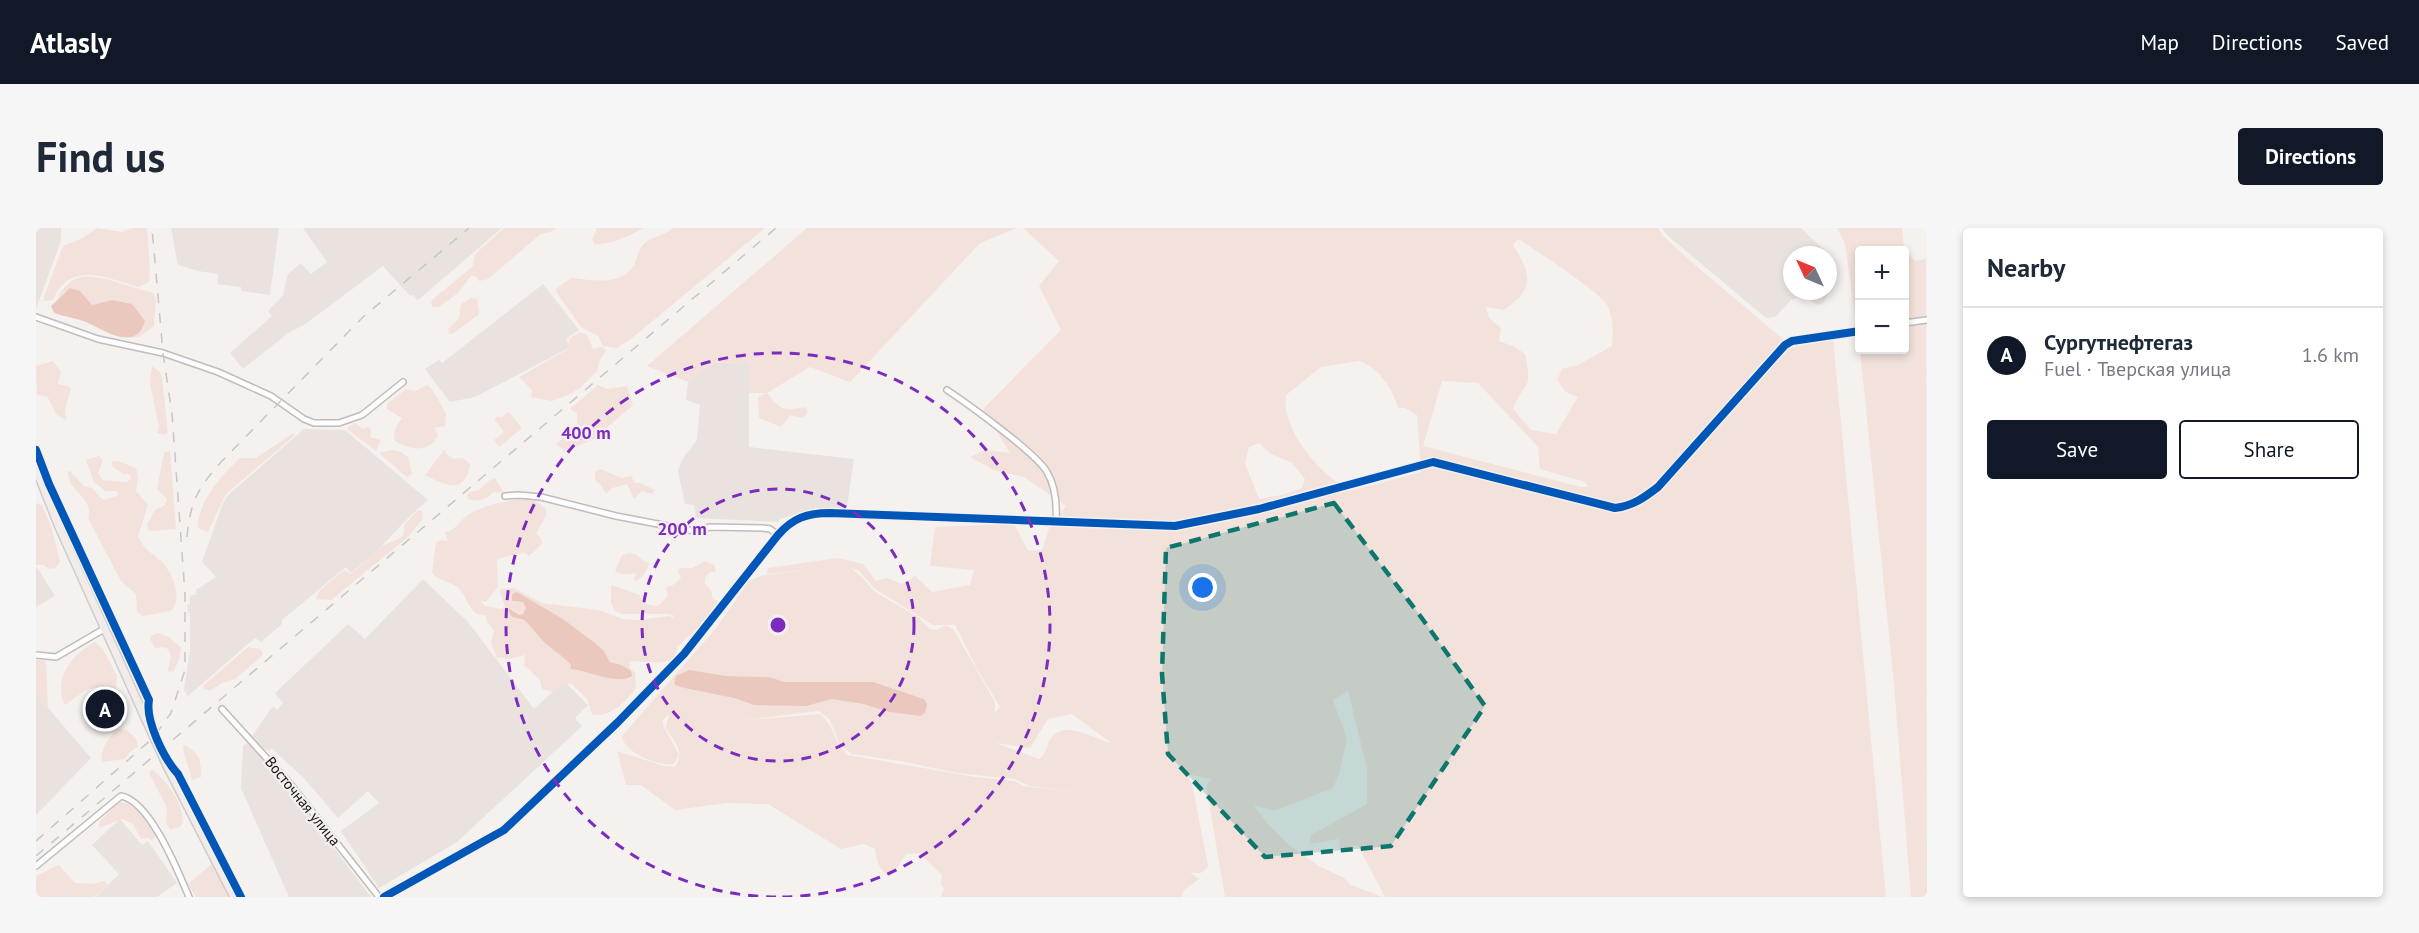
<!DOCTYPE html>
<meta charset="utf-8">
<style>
body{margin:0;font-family:"PT Sans",sans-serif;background:#f6f6f7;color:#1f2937}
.controls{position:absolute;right:18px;top:18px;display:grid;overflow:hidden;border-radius:6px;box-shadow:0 3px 9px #0003}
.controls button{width:54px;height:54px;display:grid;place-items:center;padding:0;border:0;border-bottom:2px solid #e0e1e3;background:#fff;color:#1f2937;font:30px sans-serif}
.compass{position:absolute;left:1747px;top:18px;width:54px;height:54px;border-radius:50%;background:#fff;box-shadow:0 3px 9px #0003;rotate:314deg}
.you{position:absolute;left:1167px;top:360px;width:21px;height:21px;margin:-15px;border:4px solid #fff;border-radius:50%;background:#1a73e8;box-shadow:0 0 0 9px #1a73e833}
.badge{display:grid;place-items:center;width:39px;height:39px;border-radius:50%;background:#111827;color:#fff;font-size:20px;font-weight:700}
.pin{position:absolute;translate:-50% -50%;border:3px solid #fff;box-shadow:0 2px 6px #0006}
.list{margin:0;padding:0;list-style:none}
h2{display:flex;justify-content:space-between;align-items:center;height:78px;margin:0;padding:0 24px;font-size:26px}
h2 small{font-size:20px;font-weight:400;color:#747a83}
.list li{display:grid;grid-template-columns:39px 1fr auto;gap:18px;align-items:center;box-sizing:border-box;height:96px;padding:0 24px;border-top:2px solid #e0e1e3}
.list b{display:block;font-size:22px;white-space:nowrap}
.list p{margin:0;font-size:20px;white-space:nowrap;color:#747a83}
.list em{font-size:20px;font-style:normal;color:#747a83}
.actions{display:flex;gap:12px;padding:18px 24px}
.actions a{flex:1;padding:14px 0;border:2px solid #111827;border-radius:6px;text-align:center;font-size:21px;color:#111827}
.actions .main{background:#111827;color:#fff}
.map{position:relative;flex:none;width:1891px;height:669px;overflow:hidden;border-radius:6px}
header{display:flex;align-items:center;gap:36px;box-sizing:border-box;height:84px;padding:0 30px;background:#111827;color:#fff}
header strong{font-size:28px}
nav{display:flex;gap:33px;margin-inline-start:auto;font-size:21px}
.intro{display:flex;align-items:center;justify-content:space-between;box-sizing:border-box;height:144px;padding:0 36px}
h1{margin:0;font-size:42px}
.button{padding:15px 27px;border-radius:6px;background:#111827;color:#fff;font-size:21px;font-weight:700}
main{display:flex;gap:36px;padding:0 36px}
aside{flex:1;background:#fff;border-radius:6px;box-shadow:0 3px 9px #0003}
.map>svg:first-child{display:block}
.built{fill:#eae2df;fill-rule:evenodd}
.green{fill:#f3e2dc;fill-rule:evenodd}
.water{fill:#eac8be}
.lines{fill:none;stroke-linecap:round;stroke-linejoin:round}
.minor-casing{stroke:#bfbcbb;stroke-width:8}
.major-casing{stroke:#cdcccb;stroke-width:10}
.minor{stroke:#fdfdfd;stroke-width:5}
.major{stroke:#f1ecea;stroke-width:7}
.rail{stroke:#c7c6c5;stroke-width:1.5;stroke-dasharray:10 10;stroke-linecap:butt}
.major-bridge-casing{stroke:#cdcccb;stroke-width:10;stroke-linecap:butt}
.major-bridge{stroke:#f1ecea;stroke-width:7}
.cycleway-casing{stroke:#f5f0ee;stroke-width:11}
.cycleway{stroke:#0057b8;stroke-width:8}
.marked{fill:#0f766e;fill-opacity:0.2;stroke:#0f766e;stroke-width:4.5;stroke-dasharray:12 8;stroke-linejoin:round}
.ring{fill:none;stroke:#7b2cbf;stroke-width:3;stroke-dasharray:10 8}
.labels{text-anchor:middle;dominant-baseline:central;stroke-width:4.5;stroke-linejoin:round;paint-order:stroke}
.street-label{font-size:15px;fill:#181615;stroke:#f5f0ee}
.centre{fill:#7b2cbf;stroke:#f5f0ee;stroke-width:3}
.ring-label{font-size:18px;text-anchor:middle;font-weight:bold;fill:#7b2cbf;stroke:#f5f0ee;stroke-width:4.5;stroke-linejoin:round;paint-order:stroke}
</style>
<header>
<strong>Atlasly</strong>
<nav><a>Map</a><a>Directions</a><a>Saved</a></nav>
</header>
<div class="intro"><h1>Find us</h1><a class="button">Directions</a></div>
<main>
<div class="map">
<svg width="1891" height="669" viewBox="0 0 1891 669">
<rect width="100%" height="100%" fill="#f4f1ef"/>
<!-- built -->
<g class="built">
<path d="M0,0h25v13l-25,68z"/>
<path d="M135,0h108l-9,67 -29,-4v-4l-24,-3 1,-10 -20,-3 -20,-6z"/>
<path d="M267,0h199l-84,72 -5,-5 -3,1 -27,-30 -79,59 -16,8 -45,36 -13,-16 42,-37 -4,-5 15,-16 5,-21 13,-11 10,11 16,-12z"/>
<path d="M1626,0h139l32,31 2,10 -8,27 -3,6 -6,3 -14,-8 -12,2 -17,18 -9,1 -99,-83zM1756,27h36v36h-36z"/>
<path d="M507,56l36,46 -13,9 5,8 -96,50 -25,5 -25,-33 14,-9 3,3z"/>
<path d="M713,134v85l105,12 -7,48 -5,1v2l-26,-2 -36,11 -2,3 -82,-4 -2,-13 -9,-1 -7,-33 5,-13 14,-18 3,-35 -14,-5 2,-18 23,-19z"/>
<path d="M268,201l41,1 83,70 -20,18 -27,29 -30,26 -5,-6 -64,53v4l-21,18 -6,-4 -67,58 -4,-6 6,-39v-38h-2l-1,-8 3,-1v-8l7,-2 -1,-4 20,-13 -14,-15 21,-59 5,-8z"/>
<path d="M0,338l19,30 -19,11z"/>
<path d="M387,351l45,43 66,87 30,-28 24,24 -13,13 7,8 -125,116 -78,46 -38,-57 38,-28 -11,-12 -30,27 -35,-41 -32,-29 -2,3 -5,-2 -12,-13 21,-30 4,4 6,-7 -8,-10 73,-69 17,15z"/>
<path d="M0,466l55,64 -55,57z"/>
<path d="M213,514l38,44 84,111h-82l-48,-109 2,-42z"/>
<path d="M84,591l22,26 6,-4 29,42 -20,14h-61l23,-23 -27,-29z"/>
</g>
<!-- green -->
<g class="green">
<path d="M61,0l25,4 11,-4h14l3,42 -1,12 -11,5c-31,-9 -68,-27 -85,13l-9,1v-5l19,-50 20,-8z"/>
<path d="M468,0h52l-6,4 -9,2 -53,45 -9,2 -4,-5h-4l-13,17 -19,14h-6l-2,-3 1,-4 41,-34 2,-12z"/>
<path d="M561,0h47c-14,7 -34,18 -50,16l-2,-4z"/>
<path d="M637,0h92l-134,111 -14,9 -14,-2 -5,-10 -17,-9 -24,-34 -1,-4 15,-11c18,2 48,8 61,-10 6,-8 5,-18 13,-25 8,-7 19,-7 28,-15z"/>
<path d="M771,0h210l-37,15 -130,139 -40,-15 -43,26c13,15 13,19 37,14l4,3 -2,6 -4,2 -12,-3 -9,12 -22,-9 -1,-20 7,-5h-16v-31l-38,1 -23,19 -41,-16z"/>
<path d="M987,0h635l5,8 32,29 97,82 41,-8 53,558h-501l-28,-53 -17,9 -1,-14 -29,5 1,-9 56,-31v-35l-19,-78 -15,9 14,39 -8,35 -6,14 -59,23 -20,-6 14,19 22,22 29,20 25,12 7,7 32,12h-158l-19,-112 6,-6 -25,-5 5,10 16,82c-4,8 -10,8 -18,6l9,7 -16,12 -1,6h-241l3,-8 -3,-5 1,-9 -23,-22 -13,1 -16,23c-11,-7 -14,-16 -15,-28l-11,-5 -23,5 -73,-45 -41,-1 -52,7 -34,-25h-15l-9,-34 47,15 11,1c11,-17 -1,-24 -9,-39l3,-14 -6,6v5l16,30 -5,9c-15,3 -50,-11 -52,-28l95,-109 32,-46 12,-5 45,-6 -39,4 1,-6 70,-10 25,6 13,17 10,-3 16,6 13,-8 17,16 38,-7 4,-15 -44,-4 5,-39 79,-3 14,27 14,-1 8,-24 16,-20 -42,-29 -30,-7 -24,-13 15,-7 25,3 -27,-44 78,-79 -22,-44 20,-25zM1482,11c14,8 84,55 89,66 7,13 6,28 5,41l-34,19 -16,4 -5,11 9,12 12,5 -22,37 -25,-4 -18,-21c12,-30 20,-17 12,-55l-10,-7 -16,-6 2,-13 -12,-10 -3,-11 18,3c32,-22 27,-36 9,-65zM1323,133c19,6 34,28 39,47h7l12,7 4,57 -71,19c-26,-15 -56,-47 -63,-77 -2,-6 -1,-13 -1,-19l35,-28zM1406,153l36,2 60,64 2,22 45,13 3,5h-7l-158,-41zM1223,215l12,11 21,9 13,16 -3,9 -20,7 -23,4 -14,-36 4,-16zM815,340l8,3 16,18 58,36h22l21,42 24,40 -5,6v-11l-41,-72 -8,-5 -10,5 -6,-1 -11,-11 -45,-27 -12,-14zM653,442l38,6 42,1 16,5h88l51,17 -49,8 -43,-9 -16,5h-68l-14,-5zM783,483l11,9 10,25 12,9 48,7 57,12 58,6 14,7 54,7 -60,-7 -8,-5 -40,-4 -127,-22c-14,-12 -14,-30 -28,-41l-74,6zM1036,486l39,29c-17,-4 -46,-24 -60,-5 -5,7 -4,16 -12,21l-43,-16 34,5 18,-29z"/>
<path d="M1801,0h65l2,21 11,12 11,-2 1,638h-16l-17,-213 -34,-334h44v-100h-44l-1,96 -14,-102z"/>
<path d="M51,48l19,3 47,14 3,7 -2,26 -15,11 -11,1 8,-3 -24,-35 -20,5 -12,-14 -10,-3 -13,11c7,-13 14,-21 30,-23z"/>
<path d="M436,70l5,1 2,15 -25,19 -5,1 -1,-5 11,-11 2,-14z"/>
<path d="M544,104l7,3 6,14 8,-2 5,3 -7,12 -2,9 -17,17 -12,7 -16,6 -21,-4 1,-7 -13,-13 51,-29 -1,-9z"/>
<path d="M17,133l8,11 -3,12 10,2 3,3 -6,20 1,11 -9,-5 -10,-19 -10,-1 -1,-29z"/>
<path d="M116,138l8,6 2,6 6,55 -4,2 -7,-2 2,-6 -9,-44z"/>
<path d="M391,157l5,4 14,25 -1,12 -11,2 4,7c-8,19 -30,15 -44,5l1,-11 7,-11 -15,-9v-5l19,-15 9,2z"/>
<path d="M562,157l9,4 20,-3 6,19 -39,34 -29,12 -9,-7 21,-18v-13l-7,-4z"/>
<path d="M473,184l13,16 -23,19 -5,-7 10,-8 -10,-13 4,-3 2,2z"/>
<path d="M320,195l6,6 7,-2 2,3 -1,7 11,3 -5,11 -28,-21v-3z"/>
<path d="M256,206h3l-3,4 -66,56 -18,38 -10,-4c0,-27 23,-52 42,-70h16z"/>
<path d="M409,221l1,5 8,5 9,-1 7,6c-5,32 -25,21 -45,11z"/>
<path d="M356,222l9,2 7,5 4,17 -5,3 -28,-24z"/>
<path d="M134,223l6,78 -27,2 -2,-6 8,-15 10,-5 2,-6 -10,-10 7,-37z"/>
<path d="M63,228l4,4 -5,13 4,7 25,2 4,-3 -1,-5h-7l-11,-8v-4l6,-1 18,7 2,9 -2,14 12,14 -10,31c5,14 15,17 25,27 10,11 20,36 8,48l-28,5 -6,-4 -1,-18 -15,-13 -33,-63c7,-20 -21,-26 -20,-47h2l14,15 8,2 11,12 14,-4 2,-3 -3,-2h-11l-11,-9 -8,-22z"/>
<path d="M565,241l21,9 9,-2 4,7h6l14,7 -3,4 -10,-3 -8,8 -7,-15 -15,4 -6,6 -6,-10 -5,-4v-8z"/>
<path d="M459,250l8,13 -2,2 -8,-1c-5,8 -18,11 -26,6l2,-6 10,-2 11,-10z"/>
<path d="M482,271h15l13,10v7l-10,18 5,4 1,6 -13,12 -5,-4 -27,7 1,28 -12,15 -5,-1 4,5 17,3 3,-3 -5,-13 1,-4 13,-1 28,15 56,7 25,9 16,1 30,-4 5,2 -1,-3 -6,-1h-45l-7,-3 -4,-8v-18l29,10c3,10 8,10 18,11l10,-10 -2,-8 9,-4 6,-6 -3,-7 2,-3h12l13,-7 9,4 2,7h-6l-5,6v6l6,6 2,9 6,2 -7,14 -35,32c0,24 -32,12 -47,15l-1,5 6,6 1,15c-10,13 -27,31 -44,26l-5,-15 -15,-15h-7l-12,8 -11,-3 -2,-9 -16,-15 1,-10 -17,4 -12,-2 -5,-14 3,-13 -7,-8 -1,-7c-18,2 -18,-20 -29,-28 -8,-6 -18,-6 -25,-14l4,-30 5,-3 7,1 -3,-9c12,-2 14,-11 23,-17 13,-9 35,-13 50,-16zM481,364l46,27 32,24 9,8 6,11 6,1 16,13 -2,3h-9l-51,-10 1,-4c-8,-9 -18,-15 -26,-23 -7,-6 -13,-16 -21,-21 -6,-5 -11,-1 -15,-10h2l5,4 7,-1 3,-6 -3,-6h-10l-1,-4z"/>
<path d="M0,275l6,2 10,24 8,33 -5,6 -5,1 -7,-4h-7z"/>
<path d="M382,282l4,1 1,7 -15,19 -77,63 -15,-1 3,-8 25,-21 7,4c11,-9 22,-21 33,-29 8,-5 13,-2 20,-11v-9z"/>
<path d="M593,325l8,2 7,6 6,2 -7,13 -7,5 -2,-2 2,-6c-6,1 -17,3 -21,-2l7,-16z"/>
<path d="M122,405l11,4 12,11 -2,12 -6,12 -5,-1 3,-15 -3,-7 -4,-2 -9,1 -5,-9 2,-4z"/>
<path d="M59,414l8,7 14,27 -1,15h-7l-8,-5 -15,4 -21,15c-13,-26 8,-52 30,-63z"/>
<path d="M212,419l12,2 3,4 -2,4 -26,22 -13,4 -12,8 -7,-3 1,-3z"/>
<path d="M0,432l10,1 2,47 -12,-14z"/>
<path d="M83,501c9,0 19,9 19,17l-9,7 -4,6 -23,3c-3,-11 8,-27 17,-33z"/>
<path d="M149,517c15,9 16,15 16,32l-9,3c-2,-12 -8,-21 -9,-33z"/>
<path d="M116,541c16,15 29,29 31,52l-2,5 -11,4 -4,-8 1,-14 -18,-35z"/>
<path d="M83,574c18,1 29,19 37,34l-4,5 -3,-3 -8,1 -8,-15 -11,-5 -23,9 1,-7z"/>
<path d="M177,635l15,34h-32l-8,-13z"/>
<path d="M23,637l16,18 17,1 13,-3 3,5 -14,11h-58v-21z"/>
</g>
<!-- water -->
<g class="water">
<path d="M34,60l10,3 12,14 20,-5 20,4 13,17c-9,32 -41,9 -59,1 -9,-4 -21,-5 -32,-9l-3,-7z"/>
<path d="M481,364l46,27 32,24 9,8 6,11 11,3 10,6 1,5c-12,10 -46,-6 -62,-7l1,-4c-8,-9 -18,-15 -26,-22 -7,-7 -13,-16 -20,-22 -8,-6 -14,1 -17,-13l11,7 4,-1 3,-6 -3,-6 -11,-1v-7z"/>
<path d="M653,442l38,6 42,1 16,5h88l51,17 3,5 -2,9 -5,3 -30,-4 -27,-8 -31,-5 -26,7 -52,-1 -20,-7 -54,-11 -6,-3 2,-8z"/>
</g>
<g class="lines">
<!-- minor casing -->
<g class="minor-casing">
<g id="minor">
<path d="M0,89l62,22 65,14 55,19 53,24 33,23 10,4h25l23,-8 41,-33"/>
<path d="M1868,95l23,-3"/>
<path d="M911,162c21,14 89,63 100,82 9,15 10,32 9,49"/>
<path d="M469,268l14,-1 22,2 75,19 78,15 16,-4 53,1 7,1 8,6"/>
<path d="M0,427l20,2 48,-28"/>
<path d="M186,481l70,77 87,111"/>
<path d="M0,638l85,-70c29,5 57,75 68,101"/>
<path d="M348,669l120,-67 113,-107 67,-69 94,-119c15,-17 29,-22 52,-22l345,13 84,-17 174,-47 182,46c18,-2 30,-11 43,-21l127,-142 7,-4 68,-10"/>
</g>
</g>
<!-- major casing -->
<g class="major-casing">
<g id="major">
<path d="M0,241l23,58 87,193"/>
<path d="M132,540l66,129"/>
</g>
</g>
<!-- minor -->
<use href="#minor" class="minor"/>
<!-- major -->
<use href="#major" class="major"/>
<!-- rail -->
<g class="rail">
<path d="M151,309c3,-35 11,-49 34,-75l142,-145 106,-89"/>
<path d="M0,613l117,-103 18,-25 14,-43v-76l-13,-180 -9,-61 -11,-125"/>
<path d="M0,628l740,-628"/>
</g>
<!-- major-bridge casing -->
<g class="major-bridge-casing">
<path id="major-bridge" d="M110,492l22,48"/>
</g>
<!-- major-bridge -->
<use href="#major-bridge" class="major-bridge"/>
<!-- cycleway casing -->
<g class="cycleway-casing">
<g id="cycleway">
<path d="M0,222l13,34 100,216c-4,20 15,59 29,74l63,123"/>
<path d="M348,669l120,-67 113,-107 67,-69 94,-119c15,-17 29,-22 52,-22l345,13 84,-17 174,-47 182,46c18,-2 30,-11 43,-21l127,-142 7,-4 68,-10"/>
</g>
</g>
<!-- cycleway -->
<use href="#cycleway" class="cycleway"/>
</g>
<!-- marked area -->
<path class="marked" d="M1298,275l87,114 64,89 -94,140 -126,11 -97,-103 -6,-80 4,-126z"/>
<!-- distance rings -->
<g class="ring">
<circle cx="742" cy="397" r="136"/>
<path d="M740 669A272 272 0 1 1 744 669"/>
</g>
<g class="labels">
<!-- street labels -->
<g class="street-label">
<text transform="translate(267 573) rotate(51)">Восточная улица</text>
</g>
</g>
<circle cx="742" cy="397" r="9" class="centre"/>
<g class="ring-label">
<text x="550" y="211">400 m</text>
<text x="646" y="307">200 m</text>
</g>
</svg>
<div class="controls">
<button>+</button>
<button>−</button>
</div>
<svg class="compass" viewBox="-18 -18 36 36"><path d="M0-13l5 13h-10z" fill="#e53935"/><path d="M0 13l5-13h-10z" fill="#747a83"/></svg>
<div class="you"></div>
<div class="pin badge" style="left:69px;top:481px">A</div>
</div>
<aside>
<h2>Nearby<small></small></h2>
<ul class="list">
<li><span class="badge">A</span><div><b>Сургутнефтегаз</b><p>Fuel · Тверская улица</p></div><em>1.6 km</em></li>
</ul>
<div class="actions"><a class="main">Save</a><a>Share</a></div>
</aside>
</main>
